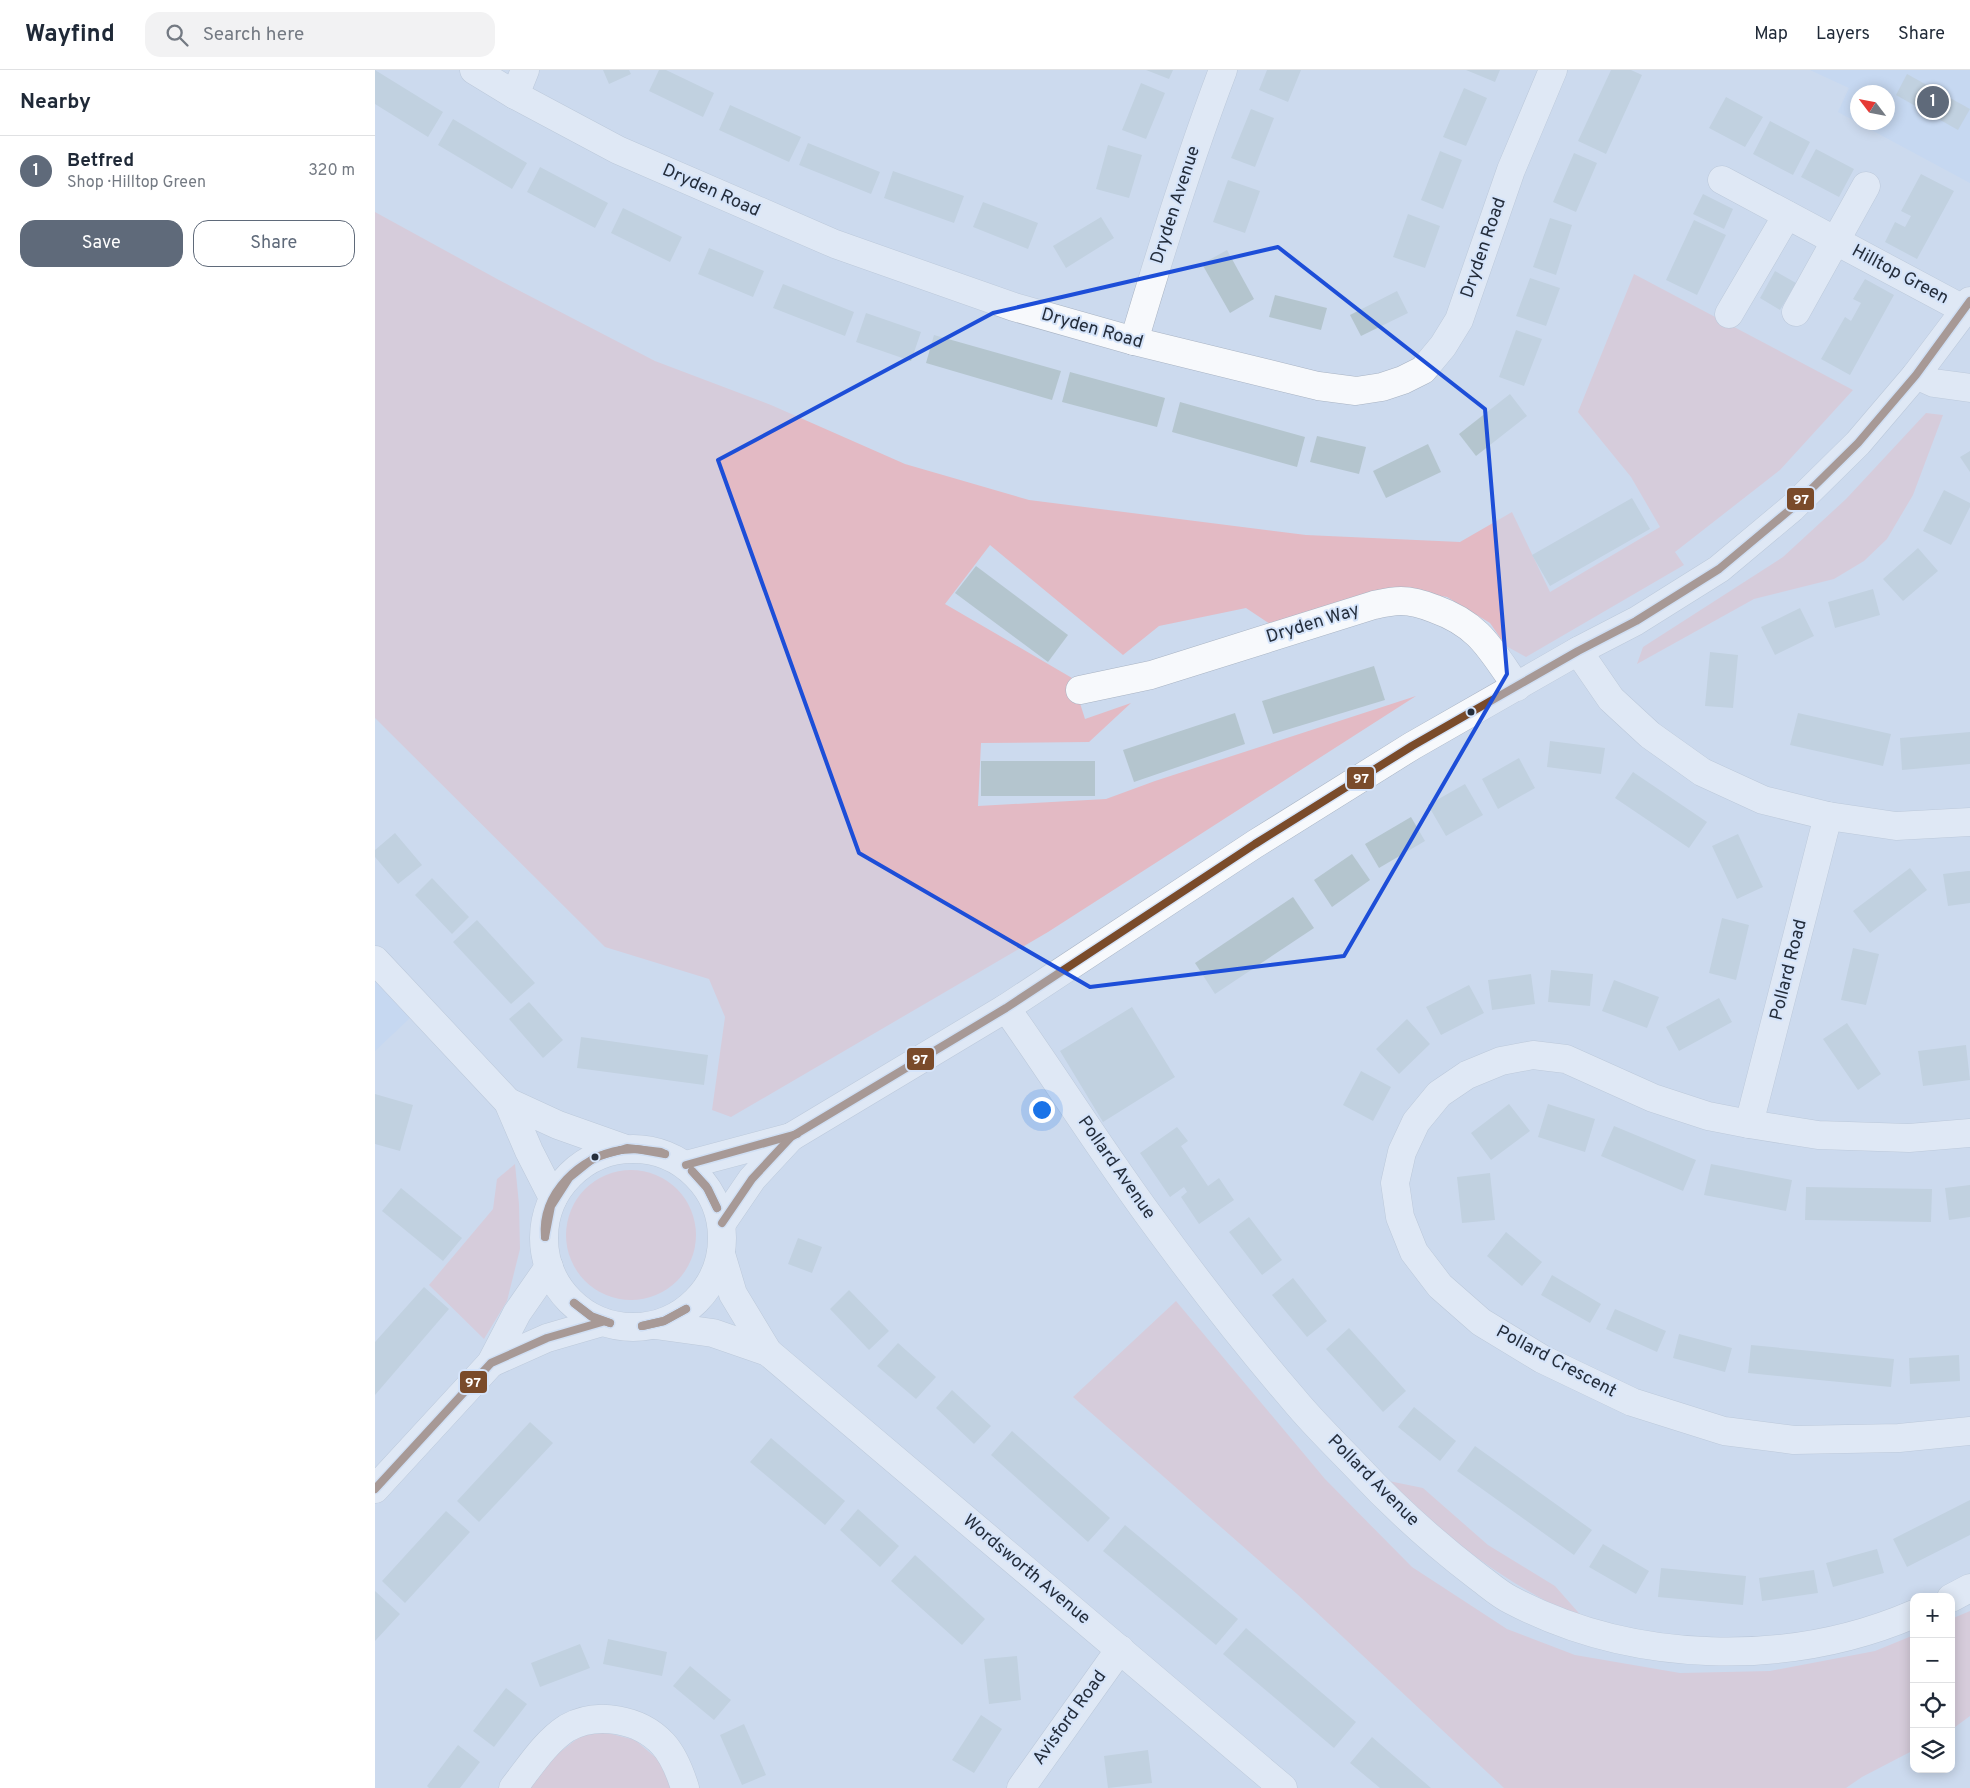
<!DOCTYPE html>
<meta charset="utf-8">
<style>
body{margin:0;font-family:Overpass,sans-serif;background:#f2f2f3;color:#1f2937}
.controls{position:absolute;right:15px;bottom:15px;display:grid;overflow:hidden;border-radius:10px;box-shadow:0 2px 12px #0003}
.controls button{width:45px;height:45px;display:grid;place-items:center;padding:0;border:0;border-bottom:1px solid #e0e1e3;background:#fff;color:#1f2937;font:25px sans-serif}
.compass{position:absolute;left:1475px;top:15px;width:45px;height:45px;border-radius:50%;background:#fff;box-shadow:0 2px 12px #0003;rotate:302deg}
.you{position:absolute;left:666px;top:1039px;width:18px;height:18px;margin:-12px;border:4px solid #fff;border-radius:50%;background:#1a73e8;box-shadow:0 0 0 8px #1a73e833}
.badge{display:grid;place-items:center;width:32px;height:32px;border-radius:50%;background:#5f6a7a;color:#fff;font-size:16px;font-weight:700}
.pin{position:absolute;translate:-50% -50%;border:2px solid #fff;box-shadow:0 1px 5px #0006}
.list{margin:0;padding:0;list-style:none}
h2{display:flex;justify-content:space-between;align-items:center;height:65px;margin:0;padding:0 20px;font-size:21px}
h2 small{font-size:16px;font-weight:400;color:#747a83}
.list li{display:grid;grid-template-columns:32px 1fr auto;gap:15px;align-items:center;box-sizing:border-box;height:70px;padding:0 20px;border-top:1px solid #e0e1e3}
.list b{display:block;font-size:19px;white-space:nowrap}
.list p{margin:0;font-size:16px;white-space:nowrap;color:#747a83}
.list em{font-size:16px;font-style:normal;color:#747a83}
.actions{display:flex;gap:10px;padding:15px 20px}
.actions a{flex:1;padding:11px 0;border:1px solid #5f6a7a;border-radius:15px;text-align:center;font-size:18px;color:#5f6a7a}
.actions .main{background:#5f6a7a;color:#fff}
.icon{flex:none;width:28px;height:28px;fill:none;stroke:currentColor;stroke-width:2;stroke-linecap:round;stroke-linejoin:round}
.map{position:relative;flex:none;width:1595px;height:1718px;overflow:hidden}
header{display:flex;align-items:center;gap:30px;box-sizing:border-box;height:70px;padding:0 25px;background:#fff;border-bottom:1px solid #e0e1e3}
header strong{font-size:24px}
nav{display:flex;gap:28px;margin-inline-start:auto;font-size:18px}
.search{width:350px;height:45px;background:#f2f2f3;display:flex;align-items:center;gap:12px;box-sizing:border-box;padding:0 18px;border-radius:15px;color:#747a83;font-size:19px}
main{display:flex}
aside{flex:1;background:#fff}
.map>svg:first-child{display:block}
.built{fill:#bed4f4;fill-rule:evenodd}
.green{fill:#e3bac4}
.building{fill:#b4c5ce}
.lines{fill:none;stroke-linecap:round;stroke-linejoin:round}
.minor-casing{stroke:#a8b3c3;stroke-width:29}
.minor{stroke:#f7f9fc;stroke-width:28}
.bus-1-casing{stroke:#d5e4fa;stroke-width:11}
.bus-1{stroke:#7a4b2a;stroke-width:8}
.marked{fill:none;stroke:#1d4ed8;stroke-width:4;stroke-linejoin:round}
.bus-dot{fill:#242d3b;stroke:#d5e4fa;stroke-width:2}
.labels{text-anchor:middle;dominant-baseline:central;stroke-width:4;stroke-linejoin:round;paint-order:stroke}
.street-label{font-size:18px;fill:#242d3b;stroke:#d5e4fa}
.line-badge{stroke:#d5e4fa;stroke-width:2}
.badge-label{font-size:14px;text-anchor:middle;font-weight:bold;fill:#fff}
</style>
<header>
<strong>Wayfind</strong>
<div class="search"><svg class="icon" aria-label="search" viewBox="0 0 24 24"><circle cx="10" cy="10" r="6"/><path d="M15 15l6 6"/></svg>Search here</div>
<nav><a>Map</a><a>Layers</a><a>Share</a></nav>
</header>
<main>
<aside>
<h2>Nearby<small></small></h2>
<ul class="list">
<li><span class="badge">1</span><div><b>Betfred</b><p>Shop · Hilltop Green</p></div><em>320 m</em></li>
</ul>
<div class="actions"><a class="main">Save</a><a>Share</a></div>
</aside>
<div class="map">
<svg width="1595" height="1718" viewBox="0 0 1595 1718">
<rect width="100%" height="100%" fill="#ccdaee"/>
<!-- built -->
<g class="built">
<path d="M1435,0h160v113l-132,-71 11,-24zM1482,22h30v30h-30z"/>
<path d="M0,909l36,38 -36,34z"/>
</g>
<!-- green -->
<g class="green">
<path d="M0,142l124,68 156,81 116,44 134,59 124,36 277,35 154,7 52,-30 38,80 110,-65 -29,-50 -53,-65 56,-138 219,116 -73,80 -105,82 9,13 -158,92 -20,-11 -16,-23 -43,-26 -48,-8 -129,35 -24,-16 -87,18 -36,29 -133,-110 -45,59 127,74 13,41 46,-16 -42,39 -108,1 -3,63 128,-7 49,-18 261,-85 -368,236 -317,185 -19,-7 13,-93 -16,-38 -104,-32 -230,-229z"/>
<path d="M1551,343l17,2 -30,80 -26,44 -23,22 -30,18 -80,20 -117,65 6,-17 140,-90 63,-58z"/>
<path d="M140,1094l4,40 1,45 -13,52 -23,38 -55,-54 64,-76 4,-30z"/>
<circle cx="256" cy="1165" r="65"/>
<path d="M801,1231l149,178 87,88 95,62 68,26 105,18 90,-2 105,-20 39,-16v115l-52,27 -16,11h-342l-207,-194 -224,-197z"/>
<path d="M1009,1410l39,8 65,57 67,41 30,34c-16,-8 -33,-15 -48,-24 -56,-31 -107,-73 -153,-116z"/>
<path d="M1595,1541v105l-19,14v-111z"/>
<path d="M229,1662l31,8 26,22 10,26h-142l26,-32 27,-21z"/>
</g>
<!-- building -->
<g class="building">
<path d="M0,0l68,42 -15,25 -53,-33z"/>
<path d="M228,0h26l2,4 -22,10z"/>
<path d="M284,0h7l48,23 -11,24 -54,-26z"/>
<path d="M771,0h27l-4,9z"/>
<path d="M892,0h34l-13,32 -29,-12z"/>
<path d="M1091,0h34l-5,12z"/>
<path d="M1236,0h20l11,5 -36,79 -28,-13z"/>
<path d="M1532,4l63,35 -12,21 -62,-35z"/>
<path d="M766,13l24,10 -19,46 -24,-9z"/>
<path d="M1089,18l23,10 -21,48 -23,-9z"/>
<path d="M1351,27l37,20 -18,30 -36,-19z"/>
<path d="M355,35l71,32 -12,25 -70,-32z"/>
<path d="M876,39l23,9 -19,49 -24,-9z"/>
<path d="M78,49l74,44 -15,26 -74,-44z"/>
<path d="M1395,51l40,21 -17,33 -40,-21z"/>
<path d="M433,73l72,29 -9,22 -72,-29z"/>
<path d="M733,75l34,10 -13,43 -33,-9z"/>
<path d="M1441,79l38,20 -15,28 -38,-20z"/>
<path d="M1065,81l22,9 -19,49 -22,-9z"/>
<path d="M1199,83l23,10 -21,49 -23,-10z"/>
<path d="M165,97l68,36 -13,25 -68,-36z"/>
<path d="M518,101l71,25 -10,27 -70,-25z"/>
<path d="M1546,104l33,17 -37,68 -32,-17 10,-20 10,5 6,-11 -10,-5z"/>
<path d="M853,110l32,11 -15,42 -32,-11z"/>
<path d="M1328,124l30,15 -9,20 -31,-15z"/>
<path d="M608,132l55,21 -10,26 -55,-22z"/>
<path d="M248,138l59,29 -12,25 -59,-29z"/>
<path d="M1033,144l32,12 -15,42 -32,-11z"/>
<path d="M726,147l13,21 -48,30 -13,-22z"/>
<path d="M1175,148l22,7 -16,50 -23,-8z"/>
<path d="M1319,150l32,15 -29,60 -31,-15z"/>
<path d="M334,178l55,23 -11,26 -55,-23z"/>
<path d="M852,180l27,49 -24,14 -28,-49z"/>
<path d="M1400,201l21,12 -16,27 -20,-12z"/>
<path d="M1155,208l30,10 -14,38 -30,-10z"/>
<path d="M1490,209l29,16 -44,80 -29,-16 24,-42 6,4 10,-18 -8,-4z"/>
<path d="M408,214l71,28 -9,24 -72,-28z"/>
<path d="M1022,221l11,22 -47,23 -11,-21z"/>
<path d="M900,225l52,13 -6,22 -52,-13z"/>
<path d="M491,243l55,19 -10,29 -55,-19z"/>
<path d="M1141,260l26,9 -18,47 -25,-9z"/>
<path d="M559,265l127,36 -9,29 -126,-37z"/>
<path d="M695,302l95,26 -8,29 -95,-25z"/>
<path d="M1135,324l17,22 -51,40 -17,-22z"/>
<path d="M805,332l125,35 -8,30 -125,-35z"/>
<path d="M942,366l49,11 -7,27 -49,-12z"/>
<path d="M1053,374l13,28 -55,26 -13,-27z"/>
<path d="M1595,381v21l-10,-15z"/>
<path d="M1569,420l26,13v4l-19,38 -28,-14z"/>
<path d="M1257,428l18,31 -100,57 -18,-31z"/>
<path d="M1543,478l20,23 -35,30 -20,-22z"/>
<path d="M601,496l92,69 -20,27 -93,-69z"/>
<path d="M1498,519l7,26 -45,13 -7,-26z"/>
<path d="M1425,538l14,28 -39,19 -14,-28z"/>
<path d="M1335,582l28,3 -5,53 -28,-2z"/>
<path d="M999,596l11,34 -112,34 -11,-33z"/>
<path d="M860,643l10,31 -111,38 -11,-32z"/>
<path d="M1423,643l93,21 -8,32 -93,-21z"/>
<path d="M1595,662v32l-68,6 -2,-32z"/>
<path d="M1175,671l55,7 -4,26 -54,-7z"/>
<path d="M1144,688l16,30 -37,21 -16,-30z"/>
<rect x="606" y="691" width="114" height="35"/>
<path d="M1258,702l74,50 -18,26 -74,-50z"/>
<path d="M1090,714l18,31 -37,21 -18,-31z"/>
<path d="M1036,747l14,24 -46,27 -14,-24z"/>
<path d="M20,763l27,32 -24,19 -23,-27v-7z"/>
<path d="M1363,764l25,53 -26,12 -25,-53z"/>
<path d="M977,784l18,26 -38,27 -18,-27z"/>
<path d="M1535,798l17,22 -57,43 -17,-22z"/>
<path d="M1593,801h2v32l-22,3 -5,-32z"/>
<path d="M57,808l37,39 -17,17 -37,-39z"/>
<path d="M918,827l21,31 -99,66 -20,-31z"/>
<path d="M1347,848l27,7 -13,55 -27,-7z"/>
<path d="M102,850l58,63 -24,21 -58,-62z"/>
<path d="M1478,878l26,6 -13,51 -25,-5z"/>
<path d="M1176,900l42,4 -3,32 -42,-4z"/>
<path d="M1156,904l4,30 -43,6 -4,-30z"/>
<path d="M1239,910l45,17 -12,31 -45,-17z"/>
<path d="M1094,915l15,28 -43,22 -15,-28z"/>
<path d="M1344,928l13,24 -53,29 -13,-24z"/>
<path d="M154,932l34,38 -20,18 -34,-39z"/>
<path d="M757,937l43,70 -72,45 -43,-71z"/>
<path d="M1032,949l23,25 -31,30 -23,-25z"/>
<path d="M1472,953l34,51 -23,16 -35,-51z"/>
<path d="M206,967l127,18 -4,30 -127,-17z"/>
<path d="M1591,975l4,35 -47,6 -5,-35z"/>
<path d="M986,1001l30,16 -18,34 -30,-16z"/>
<path d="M0,1024l38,11 -13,46 -25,-7z"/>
<path d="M1134,1034l21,27 -39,29 -20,-27z"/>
<path d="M1173,1034l47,15 -10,33 -47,-15z"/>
<path d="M1239,1056l82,34 -13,31 -82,-35z"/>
<path d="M802,1057l11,14 -7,5 27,40 11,-8 15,22 -35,24 -18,-27 6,-5 -3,-5 -14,10 -30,-44z"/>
<path d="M1336,1094l81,16 -6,31 -82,-16z"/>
<path d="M1115,1103l5,47 -33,3 -5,-46z"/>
<path d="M1595,1115v32l-21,3 -4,-32z"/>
<path d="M1431,1117l126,2 -1,33 -126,-2z"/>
<path d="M26,1118l61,50 -19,23 -61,-50z"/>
<path d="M874,1147l33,43 -20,15 -33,-43z"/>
<path d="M1131,1162l36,30 -20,24 -35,-30z"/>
<path d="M423,1168l24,9 -10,26 -24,-9z"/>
<path d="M1177,1205l49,29 -11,19 -49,-28z"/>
<path d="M918,1208l34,43 -20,16 -35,-42z"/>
<path d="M49,1217l25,22 -74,86v-53z"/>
<path d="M474,1220l40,41 -20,19 -39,-41z"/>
<path d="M1240,1239l51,22 -9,21 -51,-23z"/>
<path d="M974,1258l57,63 -23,21 -57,-63z"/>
<path d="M1304,1264l53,14 -7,24 -52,-14z"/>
<path d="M523,1273l38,34 -20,22 -39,-33z"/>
<path d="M1376,1275l143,14 -3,28 -143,-14z"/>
<path d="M1584,1285l1,26 -50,3 -1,-26z"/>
<path d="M577,1320l39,36 -17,18 -38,-36z"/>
<path d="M1039,1337l42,34 -16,20 -42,-34z"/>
<path d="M155,1352l23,21 -74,79 -22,-21z"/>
<path d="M637,1361l98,87 -22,24 -97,-87z"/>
<path d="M396,1368l74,63 -20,24 -75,-63z"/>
<path d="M1100,1376l117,84 -18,25 -117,-84z"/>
<path d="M1595,1430v35l-63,32 -14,-28z"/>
<path d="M483,1439l41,37 -19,21 -40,-37z"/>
<path d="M71,1441l24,21 -65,71 -23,-22z"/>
<path d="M750,1455l113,94 -22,26 -113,-94z"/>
<path d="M1228,1474l46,27 -13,23 -47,-27z"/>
<path d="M1502,1479l7,24 -51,14 -7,-24z"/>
<path d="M540,1485l70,64 -23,26 -71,-64z"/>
<path d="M1286,1498l85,8 -3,29 -85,-8z"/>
<path d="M1439,1500l4,23 -56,8 -3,-23z"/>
<path d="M0,1521l25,23 -25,27z"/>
<path d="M871,1558l110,94 -22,26 -111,-94z"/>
<path d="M233,1569l59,13 -5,24 -59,-12z"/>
<path d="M205,1574l10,24 -50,19 -9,-24z"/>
<path d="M642,1586l4,44 -32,4 -5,-45z"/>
<path d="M315,1596l41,34 -17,20 -41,-34z"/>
<path d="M131,1618l21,16 -33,43 -21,-16z"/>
<path d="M606,1645l21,14 -28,44 -22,-13z"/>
<path d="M369,1654l22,51 -24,10 -22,-50z"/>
<path d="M997,1667l16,14 43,37h-51l-30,-25z"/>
<path d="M83,1675l22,17 -20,26h-31l-2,-2z"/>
<path d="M773,1680l4,33 -44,5 -4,-32z"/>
</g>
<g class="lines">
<!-- minor casing -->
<g class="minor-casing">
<g id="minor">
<path d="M99,0l41,25 103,55 217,94 179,63 120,34 184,45 38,5 26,-4 21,-7 20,-10 20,-24 16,-26 52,-150 42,-100"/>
<path d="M140,25l10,-25"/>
<path d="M1347,110l243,130"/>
<path d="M1421,242l70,-126"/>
<path d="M1354,244l58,-99"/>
<path d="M759,271c27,-91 55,-182 89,-271"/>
<path d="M1541,305l18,8 36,5"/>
<path d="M1203,581l33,48 39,36 52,37 61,28 65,16 68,10 74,-4"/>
<path d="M705,620l71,-15 223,-70c9,-2 19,-4 27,-4 11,0 24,4 34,8 45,16 56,41 82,78"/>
<path d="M0,890l133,142 21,49 24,47"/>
<path d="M631,938c49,69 94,141 144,209 46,63 94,125 145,184 19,23 41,44 62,66 37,40 77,76 120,109 11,8 22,18 34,24 122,64 277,68 403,14"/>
<path d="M133,1032l50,23 65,23"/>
<path d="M1374,1054l79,-308"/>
<path d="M1595,1063l-61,5 -91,-3 -69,-11 -41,-8 -55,-18 -87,-39 -33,-4 -32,6 -34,14 -28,19 -23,28 -14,30 -7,31 5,34 14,35 26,34 41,36 61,37 90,43 92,29 70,9 105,-2 71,-7"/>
<circle cx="258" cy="1168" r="89"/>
<path d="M311,1095l105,-28 215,-129 249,-164 157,-98 166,-95 58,-30 83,-52 73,-61 66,-65 58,-68 49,-65 5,-9"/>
<path d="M347,1153l30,-44 39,-42"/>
<path d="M346,1184l12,40 35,58 515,436"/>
<path d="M280,1255l58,8 55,19"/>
<path d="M116,1293l56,-25 55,-16"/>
<path d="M0,1419l116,-126 26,-50 32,-46"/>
<path d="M1576,1528l19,-10"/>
<path d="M138,1718c16,-20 32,-46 54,-60 30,-17 73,-9 96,16 11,12 17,28 22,44"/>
<path d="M646,1718l99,-139"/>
</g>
</g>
<!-- minor -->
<use href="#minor" class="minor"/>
<!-- bus-1 casing -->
<g class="bus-1-casing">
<g id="bus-1">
<path d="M246,1080l6,-2 34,4 4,2"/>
<path d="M246,1080l16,-1 28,5"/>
<path d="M311,1095l111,-31"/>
<path d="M317,1101l16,18 9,19"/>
<path d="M317,1101l14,15 11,22"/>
<path d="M347,1153l30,-44 39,-42 215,-129 249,-164 157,-98 166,-95 58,-30 83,-52 73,-61 66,-65 58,-68 54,-74"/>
<path d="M170,1167c-4,-44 36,-81 76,-87"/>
<path d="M170,1167l6,-31 18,-28 26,-21 26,-7"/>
<path d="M199,1233l17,13 19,7"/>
<path d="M199,1233l18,14 18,6"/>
<path d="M267,1256l22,-5 22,-12"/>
<path d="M267,1256l22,-5 22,-12"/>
<path d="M0,1419l116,-126 56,-25 55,-16"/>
</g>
</g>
<!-- bus-1 -->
<use href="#bus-1" class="bus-1"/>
</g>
<!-- marked area -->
<path d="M0 0H1595V1718H0ZM903,177l207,162 22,265 -163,282 -254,31 -231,-134 -141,-393 275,-147z" fill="#ccdaee" fill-opacity=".55" fill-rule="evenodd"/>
<path class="marked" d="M903,177l207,162 22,265 -163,282 -254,31 -231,-134 -141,-393 275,-147z"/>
<!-- markers -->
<g class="bus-dot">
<circle cx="1096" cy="642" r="4.5"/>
<circle cx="220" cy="1087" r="4.5"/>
</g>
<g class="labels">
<!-- street labels -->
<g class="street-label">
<text transform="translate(336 121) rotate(24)">Dryden Road</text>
<text transform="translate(801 135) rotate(-72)">Dryden Avenue</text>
<text transform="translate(1109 178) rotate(-71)">Dryden Road</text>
<text transform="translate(1525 205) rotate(28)">Hilltop Green</text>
<text transform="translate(717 259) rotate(16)">Dryden Road</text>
<text transform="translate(938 554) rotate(-17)">Dryden Way</text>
<text transform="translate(1414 900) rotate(-76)">Pollard Road</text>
<text transform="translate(741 1098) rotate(55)">Pollard Avenue</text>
<text transform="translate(1181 1292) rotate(28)">Pollard Crescent</text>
<text transform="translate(998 1411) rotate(45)">Pollard Avenue</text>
<text transform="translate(651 1500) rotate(40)">Wordsworth Avenue</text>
<text transform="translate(695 1648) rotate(-54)">Avisford Road</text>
</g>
</g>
<g class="line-badge">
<rect x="1411" y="417" width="29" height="24" rx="5" fill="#7a4b2a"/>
<rect x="971" y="696" width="29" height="24" rx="5" fill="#7a4b2a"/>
<rect x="531" y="977" width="29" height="24" rx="5" fill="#7a4b2a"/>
<rect x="84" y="1300" width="29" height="24" rx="5" fill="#7a4b2a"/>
</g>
<g class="badge-label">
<text x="1426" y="434">97</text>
<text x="986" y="713">97</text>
<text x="545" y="994">97</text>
<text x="98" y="1317">97</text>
</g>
</svg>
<div class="controls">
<button>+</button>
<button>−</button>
<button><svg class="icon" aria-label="locate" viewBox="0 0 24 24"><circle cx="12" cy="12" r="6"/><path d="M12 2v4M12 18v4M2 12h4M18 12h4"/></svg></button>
<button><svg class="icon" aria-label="layers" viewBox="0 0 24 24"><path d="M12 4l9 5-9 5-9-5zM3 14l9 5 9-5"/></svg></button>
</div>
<svg class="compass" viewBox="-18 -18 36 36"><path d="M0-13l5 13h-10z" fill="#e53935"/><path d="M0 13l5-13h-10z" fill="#747a83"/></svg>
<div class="you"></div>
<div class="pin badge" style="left:1558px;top:32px">1</div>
</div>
</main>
